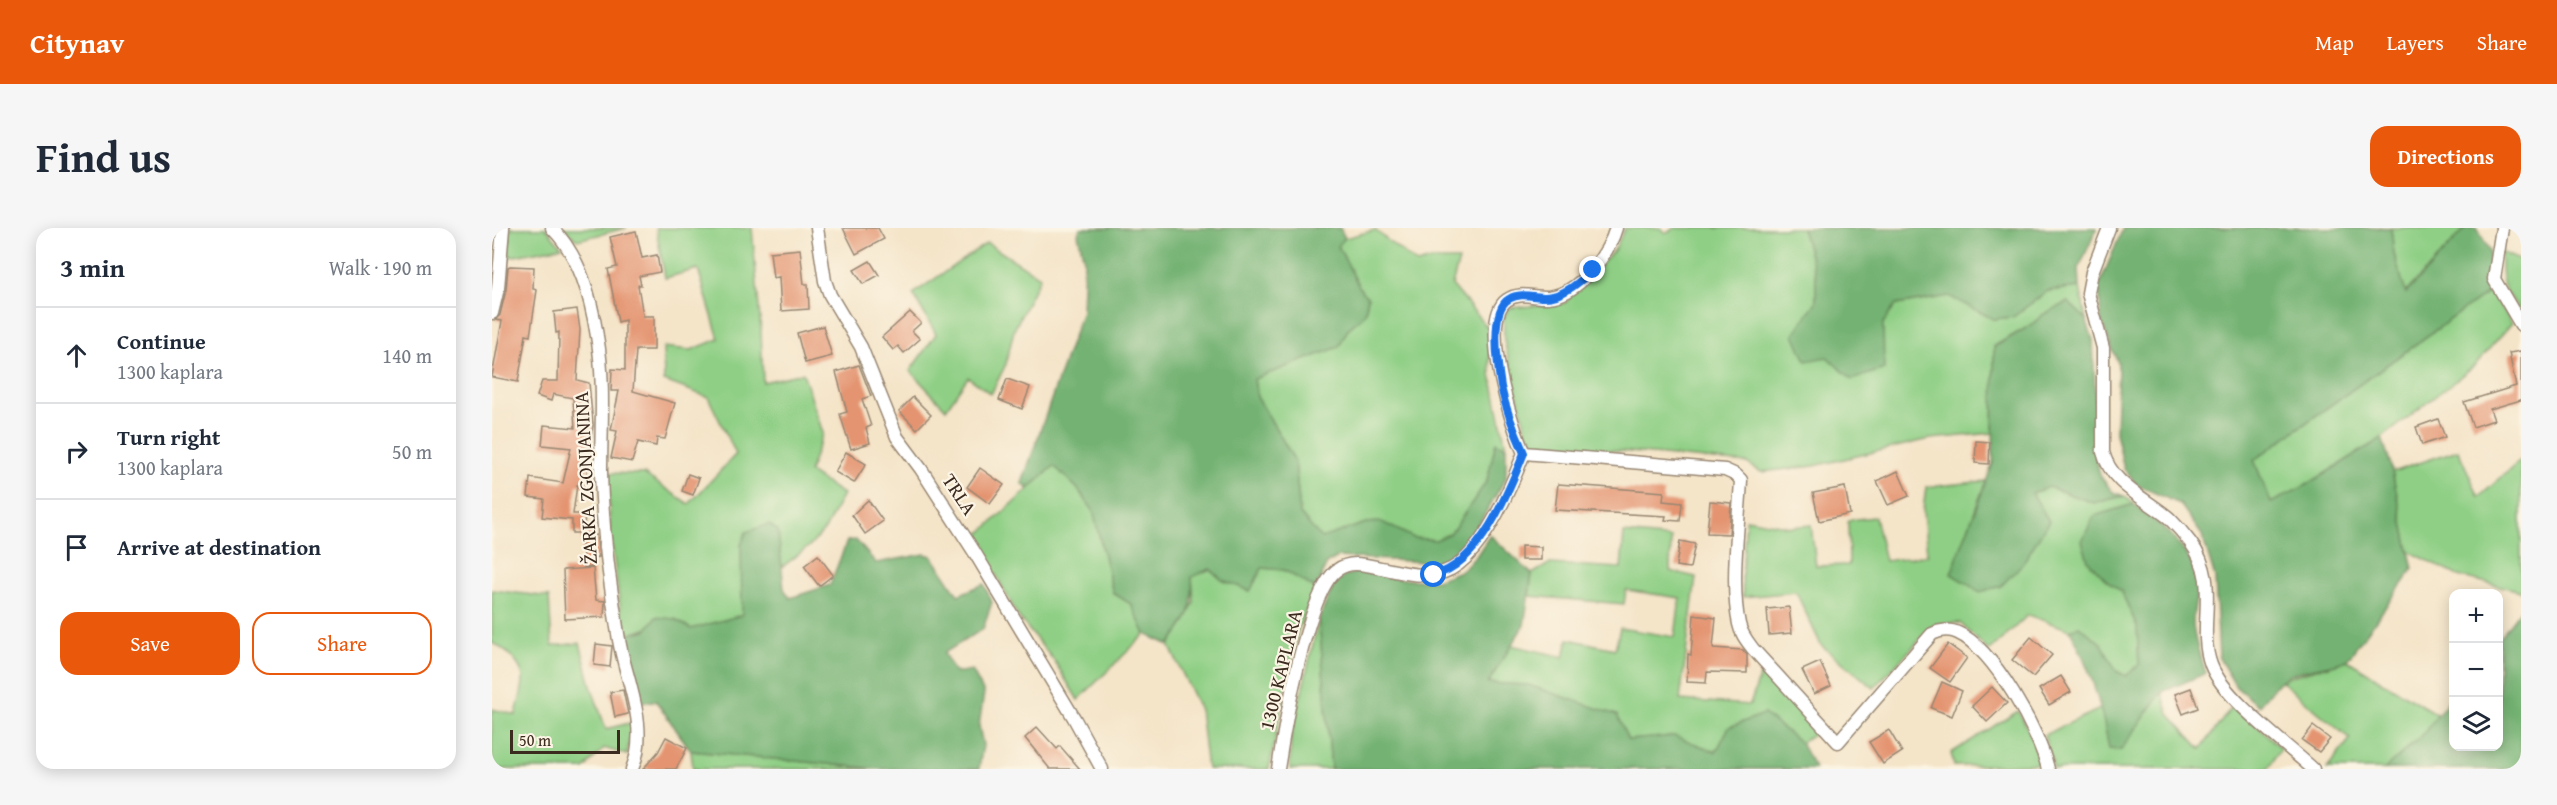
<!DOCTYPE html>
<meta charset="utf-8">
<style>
body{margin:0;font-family:"Gentium Book Plus",serif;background:#f6f6f7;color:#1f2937}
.controls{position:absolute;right:18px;bottom:18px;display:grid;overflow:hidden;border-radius:12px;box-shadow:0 3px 15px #0003}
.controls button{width:54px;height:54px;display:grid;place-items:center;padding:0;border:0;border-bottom:2px solid #e0e1e3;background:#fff;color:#1f2937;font:30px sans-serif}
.scale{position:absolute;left:18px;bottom:15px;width:110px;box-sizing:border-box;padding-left:6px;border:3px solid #3b2a1e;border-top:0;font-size:16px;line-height:21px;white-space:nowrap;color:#3b2a1e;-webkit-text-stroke:4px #fcf5e5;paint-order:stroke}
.stop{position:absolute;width:18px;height:18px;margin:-14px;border:4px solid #1a73e8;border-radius:50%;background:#fff}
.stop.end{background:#1a73e8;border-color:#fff;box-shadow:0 2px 6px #0008}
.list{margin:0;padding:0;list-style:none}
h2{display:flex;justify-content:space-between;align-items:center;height:78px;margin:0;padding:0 24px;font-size:26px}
h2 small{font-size:20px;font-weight:400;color:#747a83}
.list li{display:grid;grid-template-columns:39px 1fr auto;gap:18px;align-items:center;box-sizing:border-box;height:96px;padding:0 24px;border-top:2px solid #e0e1e3}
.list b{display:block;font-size:22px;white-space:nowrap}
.list p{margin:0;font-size:20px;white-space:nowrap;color:#747a83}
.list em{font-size:20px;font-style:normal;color:#747a83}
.actions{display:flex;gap:12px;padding:18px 24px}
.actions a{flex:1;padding:14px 0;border:2px solid #ea580c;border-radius:18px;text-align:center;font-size:21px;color:#ea580c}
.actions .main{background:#ea580c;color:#fff}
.icon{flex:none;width:33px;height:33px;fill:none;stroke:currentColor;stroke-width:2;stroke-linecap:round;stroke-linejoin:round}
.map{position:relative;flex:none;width:2029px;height:541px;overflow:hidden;border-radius:18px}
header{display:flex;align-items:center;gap:36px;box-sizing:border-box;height:84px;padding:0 30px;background:#ea580c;color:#fff}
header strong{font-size:28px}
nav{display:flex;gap:33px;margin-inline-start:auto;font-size:21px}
.intro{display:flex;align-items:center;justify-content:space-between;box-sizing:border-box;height:144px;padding:0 36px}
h1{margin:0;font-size:42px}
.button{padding:15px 27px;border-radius:18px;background:#ea580c;color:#fff;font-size:21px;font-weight:700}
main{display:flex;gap:36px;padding:0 36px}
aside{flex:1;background:#fff;border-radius:18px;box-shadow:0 3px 15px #0003}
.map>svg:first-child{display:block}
.green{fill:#8fcf85;stroke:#657c52;stroke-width:1.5}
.forest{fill:#73b272;stroke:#576e48;stroke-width:1.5}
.building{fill:#e49471}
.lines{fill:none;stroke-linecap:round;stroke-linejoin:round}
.minor-casing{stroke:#988773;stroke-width:15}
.minor{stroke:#fff;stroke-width:12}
.route{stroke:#1a73e8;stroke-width:8}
.labels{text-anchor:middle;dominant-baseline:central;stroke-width:4.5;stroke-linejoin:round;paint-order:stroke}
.street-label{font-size:20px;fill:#3b2a1e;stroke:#fcf5e5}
</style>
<header>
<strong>Citynav</strong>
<nav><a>Map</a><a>Layers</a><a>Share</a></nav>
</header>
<div class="intro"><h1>Find us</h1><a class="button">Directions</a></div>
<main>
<aside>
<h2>3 min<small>Walk · 190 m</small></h2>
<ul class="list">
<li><svg class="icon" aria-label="ahead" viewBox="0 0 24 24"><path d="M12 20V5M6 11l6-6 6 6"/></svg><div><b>Continue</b><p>1300 kaplara</p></div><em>140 m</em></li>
<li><svg class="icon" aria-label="right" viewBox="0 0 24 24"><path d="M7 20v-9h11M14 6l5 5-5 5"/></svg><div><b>Turn right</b><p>1300 kaplara</p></div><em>50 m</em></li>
<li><svg class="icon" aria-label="arrive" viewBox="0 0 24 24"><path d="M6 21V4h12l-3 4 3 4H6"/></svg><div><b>Arrive at destination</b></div></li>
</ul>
<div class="actions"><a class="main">Save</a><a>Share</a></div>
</aside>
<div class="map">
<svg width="2029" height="541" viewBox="0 0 2029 541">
<rect width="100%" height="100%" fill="#fcf5e5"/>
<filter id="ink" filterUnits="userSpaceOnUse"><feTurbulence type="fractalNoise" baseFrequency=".0167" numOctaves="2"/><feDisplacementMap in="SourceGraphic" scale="12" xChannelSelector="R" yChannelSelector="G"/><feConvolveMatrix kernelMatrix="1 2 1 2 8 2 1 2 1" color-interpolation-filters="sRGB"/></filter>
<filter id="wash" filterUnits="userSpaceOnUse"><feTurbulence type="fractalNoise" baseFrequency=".008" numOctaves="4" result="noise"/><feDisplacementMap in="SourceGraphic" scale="24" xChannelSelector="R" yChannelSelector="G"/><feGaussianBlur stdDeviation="1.35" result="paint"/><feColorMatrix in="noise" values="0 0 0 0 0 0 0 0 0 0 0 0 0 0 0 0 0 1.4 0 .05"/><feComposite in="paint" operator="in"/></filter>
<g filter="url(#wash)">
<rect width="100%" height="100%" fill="#f4e4c8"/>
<!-- green -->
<g class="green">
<path d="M18,0h36l16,19 -53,10z"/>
<path d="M71,0h64l-50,12z"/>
<path d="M164,0h96l9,103 2,51 40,-9 20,60 -14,39 34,22 -17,34 -14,16 -30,23 -5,-36 -36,14 2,70 -52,14 -16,-10 -51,17 -14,-106 -2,-57 36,1 45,30 47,-50 -28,-57 -44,-16 -1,-34 28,3 28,-11 -21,-70 -33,9z"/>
<path d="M1133,0h36l5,5 9,-5h127l14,49v26l-22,31 33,23 25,22 31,-10v-46l13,-18 53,-9 44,23 19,-2 36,-26 32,-4 6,32 -18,-17 -26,13 -9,9 -39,22 -1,87 -63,6 -116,27 -53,6 -14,-9 -212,-20 -8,-9 -23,-94v-24l5,-8 56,-5 50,-54z"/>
<path d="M1899,0h75l-61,65 -11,-39z"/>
<path d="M883,2l42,34 14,-4h28l-7,25 36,43 3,46 15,73 -10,-4 -9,38 -36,52 -15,7 -22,-2 -33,-16 -15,1 -45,16 -21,-25 -5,-53 -38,-64 -3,-18 85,-32 9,-18 17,-15 3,-16 -6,-6 -24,-47 7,-7z"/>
<path d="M495,15l53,34 -26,53 -8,34 -15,30 -23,-17 -22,32 -36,-38 26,-37 -23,-40z"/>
<path d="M2009,24l20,9v51c-19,-25 -21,-29 -20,-60z"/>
<path d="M1998,63l22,32 -37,42 -93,73 -77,48 -34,17 -17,-43z"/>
<path d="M1966,222l21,47 42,-37v131l-63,-15 -49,-25 -17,-79z"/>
<path d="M562,238l23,22 16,22 20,83 18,11 14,30 -67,66 -23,-38 -37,-46 -42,-79z"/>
<path d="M1494,253l-34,93 79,-81 18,-6 45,16 30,-7 10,8 -40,12 11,63 16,12 16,35 2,39 -13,11 -10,-5 -14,-27 -23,-18 -9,4 -42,-15 -39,36 -29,-28 -25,1 -61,64 -53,-43 -25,-53 -53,5 -1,-23 4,-55 45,8 20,-2 5,41 33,-1 -1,-45 27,-3 10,44 42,-6 -4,-44 3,-24z"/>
<path d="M1132,305l47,5 -1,33 26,6 -16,123 70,5 13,-38 57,63 -19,13 -37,-29 -35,13 -13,25 -41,-15 -47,3 -140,-57 23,-38 53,12 4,-18 47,10 5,-21 55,9 5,-39 -54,-8 -2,14 -95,-8 3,-22 17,-10 72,4z"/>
<path d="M770,340l22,2 32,19 -18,41 -29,139h-62l-7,-59 -31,-65 15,-21 10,-22 -2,-25 18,-8 12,11 28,11z"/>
<path d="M0,362l57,7 3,49 28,-3 11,43 15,43 27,-7 -6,33 -23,-7 -20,21h-92v-60l24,6c2,-11 8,-27 7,-38 -2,-14 -19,-29 -31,-34z"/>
<path d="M827,391l12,150h-41l1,-32z"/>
<path d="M1855,432l91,55 -14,18 -39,36h-58l23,-30 -69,-58c21,-11 44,-12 66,-21z"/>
<path d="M1670,464l7,22 32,35 33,-45 47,44 -13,21h-214l-10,-34 58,-27 7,41 12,1z"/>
<path d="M1526,483l16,30 5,23 -85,2 -3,-13z"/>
<path d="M199,523l188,18h-186z"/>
</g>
<!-- forest -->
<g class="forest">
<path d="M588,0h260l5,10 -7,8 24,46 6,5 -3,17 -17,15 -9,18 -85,32 3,18 38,64 5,53 21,24 45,-15 16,-1 32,16 22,2 15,-7 36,-52 9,-39 10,5v31l-42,71 -22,14 -104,-6 -11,6 -11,26 -32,-19 -22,-2 -12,23 -28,-11 -12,-11 -18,8c2,34 -3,41 -23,68l-24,-11 -14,-30 -18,-11 -20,-83 -16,-22 -23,-22 -26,23 -6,-6 60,-172 2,-51 -6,-26z"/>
<path d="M1310,0h295l-18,40 1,19 -33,4 -34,26 -20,2 -44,-23 -53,9 -13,18 1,46 -32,11 -25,-23 -21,4 -12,-27 22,-32v-25z"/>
<path d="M1631,0h268l3,26 12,39 60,-65h11l12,22 1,41 -236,169 17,43 34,-17 77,-48 8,24 23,107 -66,91c-20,9 -50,7 -67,21 -8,7 -15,17 -21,25l-23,-19 -17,-29 -4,-80 -13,-43 -22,-31 -43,-19 -13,-16 -8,-36 2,-70 -17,-42 -2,-35z"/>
<path d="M1576,74l18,17 7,21 3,84 -2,22 6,30 13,16 11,4 -30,7 -45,-16 -17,6 17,28 -26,42 -22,23 -21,6 -29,-18 42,-111 1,-116 39,-23 9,-9z"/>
<path d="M1642,276c23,19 51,38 61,68 6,18 -2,34 -2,51 1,17 7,34 13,50l-44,19 -41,58 -12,-1c-7,-42 -18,-81 -39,-119l9,-4 23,18 14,27 10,5 13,-11 -2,-39 -16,-35 -16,-12 -17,-18 -6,-20 12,-25z"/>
<path d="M277,296l9,7 6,58 6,9 40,-13 17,-44 9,-1 20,23 49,-9 7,2 26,39 26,-11 8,18 -9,27 -39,24 11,20 17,-3 12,23 -5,33 4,19 -4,24h-100l-188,-18 -35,-50 -14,1 -4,-23 -14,-43 22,-6 10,-13 19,2 16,10 51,-14 -1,-70 5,-13z"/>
<path d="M998,307l42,39 -8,51 -36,58 41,2 88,30 11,25 47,-4 41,16 13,-25 35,-13 37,29 14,26h-484l-12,-150 15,-34 11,-9 12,-4 54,8h26l26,-10 14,-15z"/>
<path d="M2029,381v160h-136l39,-36 29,-38 1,51h44l1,-108z"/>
</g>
<g id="blocks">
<!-- building -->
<g class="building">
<path d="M351,0h35l6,11 -28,15z"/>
<path d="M144,3l6,27 15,-3 3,17 -21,4 2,9h-3l5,31h11v34h-18l-3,41 42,12 -10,36 -8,-1 -1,8 -18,-4 -6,20 -21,-4 6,-27 -6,-1 8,-39h-8l1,-22 13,1v-50l-7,2 -10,-53 9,-2 -7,-30z"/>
<path d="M308,21l4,35h4l1,25 -28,2 -2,-34 -6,1 -3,-26z"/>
<path d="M378,33l9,14 -16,9 -9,-14z"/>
<path d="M18,38l24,1 -1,22 4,1 -7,46 -4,-1 -8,47 -26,-5 10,-56 -7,-1 5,-5 6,-25 2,-23z"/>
<path d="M85,81l3,21 -3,50 12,3 4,42 -8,61 -8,-1 -4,29h12l-1,13 9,1v7h3l3,22 -7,1v9l-8,1 -3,-35h-9v-13l-30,-3 2,-18 -16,-2 2,-19 33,5 8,-35 -29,-3 2,-20 31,3 -2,-30 -20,-4 -2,7 -14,-5 5,-15h16l1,-49 -3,1 -2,-21z"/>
<path d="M418,84l11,11 -9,8 8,8 -16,14 -6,-7 -5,4 -11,-13z"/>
<path d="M331,98l9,30 -27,7 -8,-30z"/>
<path d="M2029,123v49l-31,9 4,11 -21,7 -9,-25 52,-16 -7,-33z"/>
<path d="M367,137l12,31 -9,3 9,27 -5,2 4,15 -19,6 -11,-35 7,-2 -11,-40z"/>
<path d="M515,151l23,8 -8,22 -23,-9z"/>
<path d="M421,169l18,18 -14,14 -18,-18z"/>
<path d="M1946,191l7,18 -23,8 -6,-18z"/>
<path d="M1484,213l14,1 -1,22 -14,-1z"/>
<path d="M354,224l20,12 -12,19 -19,-11z"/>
<path d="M488,240l24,17 -14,19 -23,-17z"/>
<path d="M1406,243l11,25 -21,9 -11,-24z"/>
<path d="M196,246l11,4 -6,17 -11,-4z"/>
<path d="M1066,256l106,8 -1,9 19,2 -2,18 -15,-1 1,-4 -111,-6z"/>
<path d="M1353,259l5,27 -31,7 -6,-28z"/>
<path d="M376,272l15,21 -18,13 -13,-19z"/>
<path d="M1218,273l21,2 -2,31 -22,-1z"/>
<path d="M1188,313l15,3 -5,24 -14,-2z"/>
<path d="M1029,318l20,1v13h-20z"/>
<path d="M326,327l15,20 -14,11 -15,-20z"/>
<path d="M101,340l3,32 9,1 -1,16 -39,2 -2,-49z"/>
<path d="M1297,379l3,26 -23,2 -2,-26z"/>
<path d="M1202,387l22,3 -3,30 30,2 4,5v18l-40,-1 -1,11 -19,-1 1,-28 3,1z"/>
<path d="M1539,409l21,18 -19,22 -21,-17z"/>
<path d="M104,416l16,2 -2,21 -16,-2z"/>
<path d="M1456,416l19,14 -17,24 -20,-14z"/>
<path d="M1328,434l11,24 -17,8 -12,-24z"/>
<path d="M1569,448l10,16 -22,13 -10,-16z"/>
<path d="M1450,454l20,9 -10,25 -21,-8z"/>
<path d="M1500,459l15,16 -20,19 -15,-16z"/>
<path d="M1699,460l7,20 -15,6 -8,-20z"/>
<path d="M131,462l5,24 -13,3 -5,-25z"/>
<path d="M1821,498l17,13 -11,13 -17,-12z"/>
<path d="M545,499l20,22 3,-3 20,23h-30l-25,-31z"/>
<path d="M1397,502l13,22 -19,12 -14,-22z"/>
<path d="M174,509l21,11 -11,21h-33l15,-17z"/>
</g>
</g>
</g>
<g filter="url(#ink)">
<use href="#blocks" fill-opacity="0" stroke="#988773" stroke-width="1.5"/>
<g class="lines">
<!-- minor casing -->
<g class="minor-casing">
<g id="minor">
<path d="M60,0c28,28 39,70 45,108 8,44 4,92 4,136 1,57 9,112 18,168 7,41 31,87 13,129"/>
<path d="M325,0l8,53 5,14 31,52 36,90 24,32 54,84 99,165 28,51"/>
<path d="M1617,0l-17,44 -4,21 15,55v104c8,32 42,46 66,66 7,7 15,16 21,24 32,41 6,83 21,123 13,34 74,78 102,104"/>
<path d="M2010,0l-8,51 27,46"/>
<path d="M0,85l6,-25 5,-60"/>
<path d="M1032,225l201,17 11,5 5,5c-2,42 -11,104 -2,144 2,10 8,17 14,25l85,93 94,-108c8,-4 18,-5 26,-1 35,15 82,100 90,136"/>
<path d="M786,541c6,-40 29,-177 59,-199 14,-10 29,-5 44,-2 19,4 45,11 63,4 37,-12 67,-85 80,-119 -12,-26 -46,-133 -17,-153 12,-9 28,-2 41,-3 30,-2 60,-42 68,-69"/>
</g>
</g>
<!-- minor -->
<use href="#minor" class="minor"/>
</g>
</g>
<g class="lines" filter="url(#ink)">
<!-- route -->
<path class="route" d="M942,347c46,-11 74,-82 90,-122 -9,-20 -18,-43 -23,-66 -3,-19 -12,-77 8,-88 11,-7 25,-2 36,-2 19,0 35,-16 48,-27"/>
</g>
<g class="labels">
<!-- street labels -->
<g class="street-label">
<text transform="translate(93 250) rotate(-93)">ŽARKA ZGONJANINA</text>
<text transform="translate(468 266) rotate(57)">TRLA</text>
<text transform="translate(788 442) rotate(-76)">1300 KAPLARA</text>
</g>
</g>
</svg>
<div class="controls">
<button>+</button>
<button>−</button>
<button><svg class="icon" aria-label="layers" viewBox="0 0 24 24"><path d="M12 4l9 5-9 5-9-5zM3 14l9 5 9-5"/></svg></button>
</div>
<div class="scale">50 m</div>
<div class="stop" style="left:942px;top:347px"></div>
<div class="stop end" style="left:1101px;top:42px"></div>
</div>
</main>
